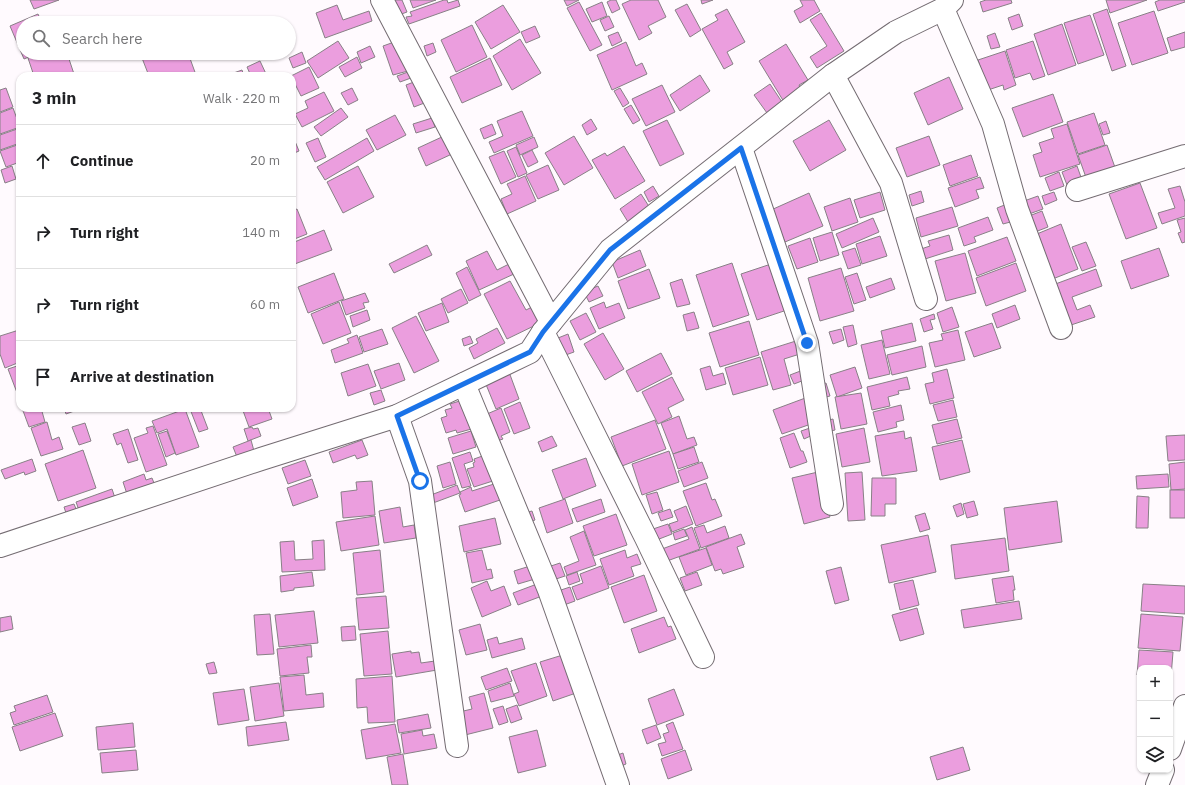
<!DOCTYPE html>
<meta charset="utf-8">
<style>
body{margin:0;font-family:"IBM Plex Sans",sans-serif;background:#f2f2f2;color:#202124}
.controls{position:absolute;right:12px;bottom:12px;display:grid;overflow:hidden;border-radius:8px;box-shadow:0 1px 3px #0004}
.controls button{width:36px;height:36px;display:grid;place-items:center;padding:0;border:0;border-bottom:1px solid #e0e0e0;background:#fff;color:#202124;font:20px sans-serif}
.stop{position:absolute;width:12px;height:12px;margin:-9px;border:3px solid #1a73e8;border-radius:50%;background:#fff}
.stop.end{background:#1a73e8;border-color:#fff;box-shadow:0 1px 4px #0008}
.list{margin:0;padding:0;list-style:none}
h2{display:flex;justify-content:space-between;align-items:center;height:52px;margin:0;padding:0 16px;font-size:17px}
h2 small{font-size:13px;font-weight:400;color:#757577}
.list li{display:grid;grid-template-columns:26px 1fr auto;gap:12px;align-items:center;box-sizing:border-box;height:72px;padding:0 16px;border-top:1px solid #e0e0e0}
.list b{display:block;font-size:15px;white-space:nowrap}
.list em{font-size:13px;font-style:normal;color:#757577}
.icon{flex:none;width:22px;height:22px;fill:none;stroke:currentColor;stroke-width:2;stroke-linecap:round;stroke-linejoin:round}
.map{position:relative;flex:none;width:1185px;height:785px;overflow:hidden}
.search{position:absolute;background:#fff;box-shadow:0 1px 3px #0004;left:16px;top:16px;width:280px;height:44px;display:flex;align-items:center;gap:10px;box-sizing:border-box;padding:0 14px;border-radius:22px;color:#757577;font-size:15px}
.panel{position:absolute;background:#fff;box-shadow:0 1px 3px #0004;left:16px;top:72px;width:280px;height:340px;border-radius:12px}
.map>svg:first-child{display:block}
.building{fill:#eb9ede;stroke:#888086}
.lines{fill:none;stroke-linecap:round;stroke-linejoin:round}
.minor-casing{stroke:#746c72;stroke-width:24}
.minor{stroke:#fff;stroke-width:22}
.route{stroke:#1a73e8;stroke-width:5}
</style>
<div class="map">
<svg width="1185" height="785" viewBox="0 0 1185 785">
<rect width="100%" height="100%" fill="#fffafe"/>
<!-- building -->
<g class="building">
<path d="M30,0h29l-25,9z"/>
<path d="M391,0h11l5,12 -11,4z"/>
<path d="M410,0h26l-23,8z"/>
<path d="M444,0h3l1,3 10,-3 2,6 -51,18 -3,-7 6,-1 -2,-4z"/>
<path d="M564,0h15l-12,6z"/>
<path d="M611,0h5l4,9 -8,4 -5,-11z"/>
<path d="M631,0h27l8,17 -18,9 4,7 -13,7 -17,-36z"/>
<path d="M701,0h12l-11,4z"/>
<path d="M800,0h14l6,11 -20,12 -6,-12 9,-5z"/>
<path d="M986,0h25l1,3 -29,9 -3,-10z"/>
<path d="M1106,0h41l-37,13z"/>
<path d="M1160,0h25v2l-27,9 -3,-9z"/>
<path d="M579,2l23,43 -12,6 -23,-43z"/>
<path d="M602,2l5,14 -15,6 -6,-13z"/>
<path d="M687,4l14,26 -11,7 -15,-27z"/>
<path d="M337,5l6,15 26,-9 3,10 -47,17 -9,-25z"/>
<path d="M503,5l17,27 -29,17 -16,-27z"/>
<path d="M727,9l18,33 -18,10 6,12 -9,5 -22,-40 16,-9 -3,-5z"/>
<path d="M1107,9l19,57 -14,5 -19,-57z"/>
<path d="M1154,11l14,42 -36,12 -14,-42z"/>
<path d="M821,13l23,38 -27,17 -7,-11 17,-11 -17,-26z"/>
<path d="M38,14l4,9h-19v30h15l-14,6 -14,-33z"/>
<path d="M1019,14l4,12 -11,4 -4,-12z"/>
<path d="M1090,15l14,40 -26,9 -14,-41z"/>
<path d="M609,16l5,11 -9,4 -5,-11z"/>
<path d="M80,18l2,5h-15z"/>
<path d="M1062,24l14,41 -28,10 -14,-41z"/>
<path d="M472,25l15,32 -31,15 -15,-32z"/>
<path d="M535,26l5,11 -14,6 -5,-11z"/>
<path d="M618,32l4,9 -10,5 -4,-10z"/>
<path d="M1185,32v15l-14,4 -4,-13z"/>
<path d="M995,33l5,14 -9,2 -4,-13z"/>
<path d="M520,39l21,34 -29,17 -19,-34z"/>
<path d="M338,41l11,17 -31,20 -11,-17z"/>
<path d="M397,41l11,30 -15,4 -10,-29z"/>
<path d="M1033,41l12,35 -12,4 -3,-7 -15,5 -9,-28z"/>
<path d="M626,42l10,24 6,-3 5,11 -35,16 -15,-35z"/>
<path d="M433,43l3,9 -9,4 -3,-10z"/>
<path d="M786,44l22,36 -9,5 3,6 -18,11 -25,-41z"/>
<path d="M370,46l5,11 -14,6 -4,-11z"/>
<path d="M1005,51l11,34 -12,5 -1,-5 -15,5 -10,-30z"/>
<path d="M302,52l4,11 -13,5 -4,-10z"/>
<path d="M43,53h24l7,21 -6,2h-34l-6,-18z"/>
<path d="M154,53h34l8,22 -4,1h-43l-7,-18z"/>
<path d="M357,57l5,11 -17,9 -6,-10z"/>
<path d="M490,58l12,27 -40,18 -12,-26z"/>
<path d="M260,61l7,15h-16l-4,-9z"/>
<path d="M309,67l10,21 -18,8 -10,-20z"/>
<path d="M242,70l2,6h-15l-1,-1z"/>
<path d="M408,72l3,6 -11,4 -3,-6z"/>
<path d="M700,75l10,16 -30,20 -10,-16z"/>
<path d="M949,77l14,32 -35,16 -14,-32z"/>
<path d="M419,80l8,22 -13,5 -8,-22z"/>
<path d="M770,84l12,18 -15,11 -13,-18z"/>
<path d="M662,85l13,27 -29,14 -14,-27z"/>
<path d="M6,88l7,19 -13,5v-22z"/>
<path d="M352,88l6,12 -10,5 -7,-12z"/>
<path d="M620,88l9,15 -6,4 -9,-16z"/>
<path d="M324,92l10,19 -32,16 -7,-13 13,-6 -3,-7z"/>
<path d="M1053,94l10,28 -40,15 -11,-29z"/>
<path d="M631,105l9,15 -7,4 -9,-15z"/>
<path d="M13,108l7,19 -20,7v-21z"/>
<path d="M341,108l7,9 -27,19 -7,-9z"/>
<path d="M522,111l11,25 -39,17 -5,-11 14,-6 -6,-15z"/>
<path d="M1094,113l11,32 -27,9 -11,-32z"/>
<path d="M395,115l11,20 -29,15 -11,-20z"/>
<path d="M432,118l3,9 -19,6 -3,-9z"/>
<path d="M591,119l6,10 -10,6 -5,-10z"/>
<path d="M667,120l17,34 -24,12 -17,-35z"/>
<path d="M829,120l17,30 -36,21 -17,-30z"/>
<path d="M1106,121l4,12 -7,2 -4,-11z"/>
<path d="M492,124l4,10 -12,5 -4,-10z"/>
<path d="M1067,124l13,40 -40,13 -7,-22 9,-3 -3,-9 15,-5 -3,-9z"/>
<path d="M20,128v15l-20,7v-15z"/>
<path d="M292,134l7,17 -7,3z"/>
<path d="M444,136l8,18 -26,12 -8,-18z"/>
<path d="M574,136l19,32 -29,17 -19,-32z"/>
<path d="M929,136l11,29 -33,12 -11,-29z"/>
<path d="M534,137l4,10 -18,8 -4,-10z"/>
<path d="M318,138l8,19 -11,5 -9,-19z"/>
<path d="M367,138l7,13 -49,29 -8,-13z"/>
<path d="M20,144v18l-14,5 -6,-16z"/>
<path d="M1107,145l10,28 -29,10 -10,-28z"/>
<path d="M624,146l21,35 -30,18 -23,-39 13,-7 2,3z"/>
<path d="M516,147l11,26 -9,4 -11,-26z"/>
<path d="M532,150l6,12 -10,5 -6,-12z"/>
<path d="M504,151l12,26 -15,7 -12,-27z"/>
<path d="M971,155l7,21 -28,10 -7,-21z"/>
<path d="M548,165l11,25 -21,9 -12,-24z"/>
<path d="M12,166l4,13 -11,4 -4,-13z"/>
<path d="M358,166l16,31 -31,16 -16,-31z"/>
<path d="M1077,166l5,14 -15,5 -5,-13z"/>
<path d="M1059,172l5,14 -14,5 -5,-13z"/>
<path d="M525,176l11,25 -29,13 -6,-15 11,-5 -5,-10z"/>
<path d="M980,177l4,11 -8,2 3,8 -24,9 -7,-19z"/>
<path d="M1140,183l17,45 -31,11 -17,-45z"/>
<path d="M653,186l6,10 -10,6 -5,-10z"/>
<path d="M1180,186l5,16v14l-23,8 -4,-11 17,-5 -7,-19z"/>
<path d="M921,191l3,11 -12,4 -3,-11z"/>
<path d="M880,192l5,18 -25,8 -6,-18z"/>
<path d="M1054,192l3,8 -12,5 -3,-9z"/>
<path d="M809,193l14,33 -38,16 -14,-32z"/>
<path d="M641,194l9,14 -22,14 -8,-13z"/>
<path d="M1038,196l5,13 -14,5 -5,-13z"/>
<path d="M850,198l8,24 -26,9 -8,-24z"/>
<path d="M1007,204l7,17 -11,3 -6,-16z"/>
<path d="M952,207l6,19 -37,11 -5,-19z"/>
<path d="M297,209l10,25 -15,6v-29z"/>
<path d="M1042,211l6,16 -13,5 -6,-16z"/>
<path d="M988,217l5,13 -19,7 2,5 -12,4 -6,-18z"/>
<path d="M873,218l6,14 -37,16 -6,-14z"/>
<path d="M1185,218v24l-3,1 -4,-10 3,-1 -4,-12z"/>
<path d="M1061,224l17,45 -28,11 -18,-44z"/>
<path d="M324,230l8,20 -40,15v-22z"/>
<path d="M832,232l7,23 -19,6 -7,-23z"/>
<path d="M949,235l4,15 -28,9 -4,-10 9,-3 -2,-5z"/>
<path d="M880,236l7,20 -25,8 -6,-20z"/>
<path d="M1007,237l9,24 -39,15 -9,-25z"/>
<path d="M810,238l8,24 -21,7 -9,-23z"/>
<path d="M1086,242l10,24 -14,5 -10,-24z"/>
<path d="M427,245l5,10 -38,18 -5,-9z"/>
<path d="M855,248l6,17 -13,4 -6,-17z"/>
<path d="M1159,248l10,28 -38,13 -10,-28z"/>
<path d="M640,250l6,16 -28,12 -6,-16z"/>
<path d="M487,251l10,19 12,-6 5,10 -35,16 -13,-29z"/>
<path d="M965,253l11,40 -30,8 -11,-40z"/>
<path d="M777,262l16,46 -36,12 -16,-46z"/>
<path d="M732,263l17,52 -36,12 -17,-52z"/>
<path d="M1016,263l10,28 -40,15 -10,-28z"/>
<path d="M467,267l14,28 -12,6 -13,-28z"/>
<path d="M841,268l13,43 -34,10 -12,-43z"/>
<path d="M649,269l11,29 -32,11 -10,-28z"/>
<path d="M1096,269l6,17 -30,11 5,13 13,-5 5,12 -30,10 -15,-41z"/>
<path d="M334,273l10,26 -36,14 -10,-26z"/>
<path d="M857,273l9,27 -12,4 -9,-27z"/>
<path d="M891,278l4,11 -25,9 -4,-11z"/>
<path d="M682,279l8,25 -13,3 -7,-24z"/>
<path d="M510,281l16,29 6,-3 8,16 -33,16 -23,-45z"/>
<path d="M598,286l5,10 -14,6 -5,-10z"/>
<path d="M461,289l7,14 -20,10 -7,-14z"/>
<path d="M365,293l4,9 -6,1 2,5 -19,7 -5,-14z"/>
<path d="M339,302l12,31 -28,11 -12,-30z"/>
<path d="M604,302l2,6 13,-5 6,15 -26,11 -9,-21z"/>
<path d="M442,303l7,19 -23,9 -8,-18z"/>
<path d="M1015,305l5,14 -23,9 -5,-14z"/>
<path d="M952,307l7,20 -16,5 -6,-19z"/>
<path d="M367,310l3,10 -17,7 -3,-11z"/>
<path d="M694,312l5,16 -12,3 -4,-16z"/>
<path d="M586,313l10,19 -16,8 -10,-19z"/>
<path d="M934,314l1,5 -5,1 3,9 -9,3 -4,-13z"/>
<path d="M416,316l23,45 -25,12 -22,-45z"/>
<path d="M749,321l10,34 -39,12 -11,-34z"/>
<path d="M912,323l4,18 -31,7 -4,-17z"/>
<path d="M992,323l9,25 -27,9 -9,-25z"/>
<path d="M853,325l4,19 -9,3 -5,-20z"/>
<path d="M497,328l8,15 -31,16 -5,-11 9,-5 -2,-4z"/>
<path d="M382,329l6,15 -24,8 -5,-15z"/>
<path d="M841,329l3,11 -11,4 -4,-12z"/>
<path d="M19,330l1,4v28l-15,6 -5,-14v-18z"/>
<path d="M958,330l7,30 -30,7 -6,-24 14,-3 -2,-6z"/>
<path d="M603,333l21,36 -19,11 -21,-36z"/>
<path d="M568,334l6,18 -14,5 -7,-17z"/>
<path d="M357,335l6,18 -28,10 -4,-13 18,-7 -2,-4z"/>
<path d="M470,336l3,7 -9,3 -2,-7z"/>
<path d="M799,340l4,13 -19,6 7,26 -18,5 -12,-38z"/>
<path d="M882,340l8,34 -21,5 -8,-34z"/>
<path d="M922,346l4,21 -34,8 -5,-20z"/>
<path d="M661,353l11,21 -35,18 -11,-21z"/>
<path d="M760,357l8,28 -35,10 -8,-27z"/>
<path d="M399,363l6,17 -24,9 -7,-18z"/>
<path d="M368,364l8,22 -28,10 -7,-23z"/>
<path d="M20,365v33h-1l-11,-29z"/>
<path d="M710,366l3,10 10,-3 3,11 -20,6 -6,-21z"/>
<path d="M855,367l7,21 -25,9 -7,-22z"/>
<path d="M947,369l7,29 -24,6 -5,-20 9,-2 -2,-9z"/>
<path d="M803,370l4,9 -13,5 -4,-9z"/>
<path d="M509,372l10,27 -23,10 -11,-27z"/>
<path d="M672,377l12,23 -16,8 4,9 -14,7 -16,-32z"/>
<path d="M907,377l3,12 -12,2 1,3 -11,3 2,9 -18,4 -5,-23z"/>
<path d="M826,383l4,13 -8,2 -4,-13z"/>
<path d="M381,390l4,11 -11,4 -4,-12z"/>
<path d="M861,393l6,31 -26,5 -6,-32z"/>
<path d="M808,397l9,25 -35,12 -9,-24z"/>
<path d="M466,399l9,29 -18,5 -1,-3 -10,3 -5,-15 6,-2 -2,-6 7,-2 -2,-4z"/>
<path d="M953,400l4,17 -19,4 -5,-16z"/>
<path d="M520,402l10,26 -16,6 -10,-25z"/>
<path d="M901,405l3,15 -8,2 1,5 -19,5 -5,-20z"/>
<path d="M22,408h19l4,14 -16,5z"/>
<path d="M64,408h12l1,2 -11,4z"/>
<path d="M193,408h7l8,21 -9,3 -9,-23z"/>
<path d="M242,408h26l4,11 -23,8z"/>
<path d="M501,408l9,24 -9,4 2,3 -6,2 -10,-27z"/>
<path d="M185,409l14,38 -23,8 -9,-26 -10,4 -5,-12z"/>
<path d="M679,416l8,23 7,-2 3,8 -24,9 -12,-31z"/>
<path d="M833,419l2,11 -8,2 -2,-11z"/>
<path d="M957,419l5,19 -25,6 -5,-19z"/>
<path d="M655,420l11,29 -44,17 -11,-29z"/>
<path d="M47,422l5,18 7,-3 4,12 -22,7 -10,-28z"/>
<path d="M85,423l6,18 -12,4 -7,-18z"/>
<path d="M153,426l14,39 -21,7 -12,-34 14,-5 -2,-5z"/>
<path d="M252,427l1,2 5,-1 3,8 -13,5 -4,-12z"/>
<path d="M813,427l2,7 -11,5 -3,-8z"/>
<path d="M864,428l6,34 -28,5 -6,-33z"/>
<path d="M128,429l10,31 -10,3 -7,-20 -4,2 -4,-11z"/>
<path d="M167,431l8,22 -9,4 -8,-23z"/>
<path d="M471,431l5,16 -23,7 -5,-16z"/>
<path d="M904,431l1,8 6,-2 6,34 -35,5 -7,-40z"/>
<path d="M794,433l7,18h2l4,11 -17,6 -10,-30z"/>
<path d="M1185,435v25l-17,1 -2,-25z"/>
<path d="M552,436l5,10 -15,6 -4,-10z"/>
<path d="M251,440l3,11 -17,6 -4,-10z"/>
<path d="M362,440l6,15 -11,4 -2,-4 -22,8 -4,-11z"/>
<path d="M962,440l8,32 -30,8 -8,-33z"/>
<path d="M694,447l5,15 -21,7 -5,-15z"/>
<path d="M83,450l13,38 -38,13 -13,-37z"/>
<path d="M669,451l10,31 -37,13 -10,-31z"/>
<path d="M470,452l3,9 -9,3 7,22 -9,2 -10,-30z"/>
<path d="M488,454l8,26 -22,7 -7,-18 7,-2 -1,-4 2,-1 -1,-3z"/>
<path d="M586,458l10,28 -33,13 -11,-29z"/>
<path d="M32,459l4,12 -11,4 -1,-3 -19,7 -4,-9z"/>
<path d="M305,460l6,16 -23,8 -6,-16z"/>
<path d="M450,462l6,22 -13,4 -6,-22z"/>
<path d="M702,462l6,16 -24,9 -6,-16z"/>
<path d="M1185,462v27l-14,1 -2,-26z"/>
<path d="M818,472l12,45 -26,7 -12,-46z"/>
<path d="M862,472l3,48 -17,1 -3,-48z"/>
<path d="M144,474l2,6 6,-2 4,10 -28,9 -5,-15z"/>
<path d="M1168,474l1,13 -32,2 -1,-13z"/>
<path d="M872,478h24v26h-11v12h-14z"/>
<path d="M312,479l6,18 -25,9 -6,-18z"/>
<path d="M372,481l3,34 -32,3 -2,-26 16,-2 -1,-8z"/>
<path d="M706,483l6,17 3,-1 7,17 -26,10 -13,-35z"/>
<path d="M494,484l6,16 -35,12 -6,-17 2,-1 -1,-2 11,-5 1,4z"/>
<path d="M457,485l3,8 -27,10 -2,-8z"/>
<path d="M112,489l4,12 -36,12 -4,-11z"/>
<rect x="1170" y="490" width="15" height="28"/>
<path d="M657,492l6,18 -11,4 -6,-19z"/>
<path d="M1137,496l12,1 -1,31h-12z"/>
<path d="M565,499l8,24 -26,10 -8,-25z"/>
<path d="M601,499l4,13 -28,10 -5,-13z"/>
<path d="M974,501l4,14 -11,3 -4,-14z"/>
<path d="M1057,501l5,41 -53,8 -5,-42z"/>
<path d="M961,503l3,11 -7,3 -4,-11z"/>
<path d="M74,504l5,12 -11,3 -4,-12z"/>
<path d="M686,506l7,18 -21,8 -3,-8 9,-3 -4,-10z"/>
<path d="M400,507l3,20 11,-2 2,13 -32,5 -5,-32z"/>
<path d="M670,509l3,8 -12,4 -3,-8z"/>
<path d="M532,511l3,9 -7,3 -4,-10z"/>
<path d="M925,513l5,16 -10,3 -5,-16z"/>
<path d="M616,514l11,31 -33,11 -11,-30z"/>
<path d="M375,516l4,29 -38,6 -5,-29z"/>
<path d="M495,518l6,26 -37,8 -5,-26z"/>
<path d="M668,524l4,10 -18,7 -4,-11z"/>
<path d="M704,525l3,8 18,-7 4,12 -28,10 -7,-20z"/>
<path d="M692,527l8,22 -33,12 -5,-12 27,-10 -4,-9z"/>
<path d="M684,529l3,7 -12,4 -2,-7z"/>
<path d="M584,531l12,34 -29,10 -3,-8 15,-6 -9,-24z"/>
<path d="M741,534l4,10 -8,3 7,20 -21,7 -2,-5 -6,2 -9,-24z"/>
<path d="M928,535l8,37 -47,11 -8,-38z"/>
<path d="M1005,538l4,33 -54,8 -4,-34z"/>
<path d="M324,540l1,30 -43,2 -2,-30 14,-1 1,19 18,-1 -1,-18z"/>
<path d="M706,548l6,17 -26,10 -7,-18z"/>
<path d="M380,550l4,42 -27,3 -4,-42z"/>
<path d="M482,550l5,20 4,-1 2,9 -21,5 -6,-30z"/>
<path d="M625,550l2,8 10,-4 4,10 -10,3 3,9 -25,9 -9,-26z"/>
<path d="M560,563l5,13 -15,5 -5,-13z"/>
<path d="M530,566l5,13 -17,5 -4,-13z"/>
<path d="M601,566l8,22 -32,12 -5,-13 11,-4 -3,-9z"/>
<path d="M841,567l8,33 -14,4 -9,-33z"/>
<path d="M312,572l2,14 -20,2v2l-13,2 -1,-16z"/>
<path d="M577,572l3,9 -11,4 -3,-9z"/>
<path d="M697,572l5,13 -17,6 -5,-13z"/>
<path d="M644,575l13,36 -33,12 -13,-36z"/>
<path d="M1013,576l2,14h-2l1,10 -18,3 -4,-24z"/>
<path d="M913,580l6,25 -19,5 -6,-26z"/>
<path d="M487,581l4,10 13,-5 7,19 -29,12 -11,-29z"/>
<path d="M537,584l5,12 -24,9 -5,-12z"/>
<path d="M1143,584l42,2v28l-44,-3z"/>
<path d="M570,587l5,14 -11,4 -6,-14z"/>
<path d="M386,596l3,32 -30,2 -3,-32z"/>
<path d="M1019,601l3,18 -58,9 -3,-18z"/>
<path d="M917,608l7,26 -24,7 -8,-26z"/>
<path d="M314,611l4,32 -39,4 -4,-32z"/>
<path d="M270,614l4,40 -17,1 -3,-40z"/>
<path d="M1141,614l42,3 -3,34 -42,-3z"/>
<path d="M11,616l2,13 -13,3v-14z"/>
<path d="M664,617l4,10 3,-1 5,13 -37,14 -8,-24z"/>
<path d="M480,624l7,26 -21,5 -7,-25z"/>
<path d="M355,626l1,14 -14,1 -1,-14z"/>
<path d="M388,631l4,43 -28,2 -4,-42z"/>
<path d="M497,637l2,7 23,-6 3,11 -33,9 -5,-18z"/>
<path d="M311,645l1,12h-5l2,16 -29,3 -3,-27z"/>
<path d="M1139,650l34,2 -2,25h-1v-9h-30v7h-3z"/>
<path d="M411,651v2l8,-1 2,11 14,-2 2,9 -41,7 -4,-23z"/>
<path d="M566,654l13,38 -26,9 -13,-39z"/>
<path d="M214,662l3,11 -8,1 -3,-10z"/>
<path d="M536,663l11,33 -28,10 -5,-12 5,-2 -8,-21z"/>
<path d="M507,668l5,13 -26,9 -5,-13z"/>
<path d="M304,675l2,20 17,-2 1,14 -40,4 -4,-34z"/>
<path d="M392,676l3,46 -27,1 -1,-16 -10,1 -1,-29z"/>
<path d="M279,683l5,33 -29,5 -5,-34z"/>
<path d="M510,683l4,13 -23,6 -3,-11z"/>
<path d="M244,689l5,31 -31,5 -5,-32z"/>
<path d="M674,689l10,26 -27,10 -9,-26z"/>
<path d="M484,693l9,35 -32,8 -6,-23 17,-4 -3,-12z"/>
<path d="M47,695l6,17 -39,13 -4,-12 6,-2 -2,-5z"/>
<path d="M517,705l5,14 -11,4 -5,-14z"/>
<path d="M503,706l5,16 -9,3 -6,-16z"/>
<path d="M55,713l8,23 -43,15 -8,-24z"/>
<path d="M428,714l3,14 -32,5 -2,-13z"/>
<path d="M286,722l3,18 -41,6 -2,-19z"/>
<path d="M673,722l10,27 -21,7 -4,-12 8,-2 -3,-8 6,-2 -3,-7z"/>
<path d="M133,723l2,24 -37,3 -2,-23z"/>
<path d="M395,724l6,29 -35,6 -5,-29z"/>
<path d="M656,725l5,13 -14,6 -5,-14z"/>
<path d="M422,730l1,6 11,-2 3,14 -33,6 -3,-20z"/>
<path d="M537,730l9,36 -28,7 -9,-36z"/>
<path d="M963,747l7,23 -33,10 -7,-23z"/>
<path d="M136,750l2,20 -36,3 -2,-20z"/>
<path d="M685,750l7,20 -24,9 -7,-20z"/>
<path d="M623,753l3,11 -7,3 -4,-11z"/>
<path d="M403,754l5,31h-16l-5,-28z"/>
</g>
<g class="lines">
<!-- minor casing -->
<g class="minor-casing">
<g id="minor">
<path d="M382,0l169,322"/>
<path d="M943,9l50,115 24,85 44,119"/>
<path d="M833,75l58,108 35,116"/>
<path d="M741,148l66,195 25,161"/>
<path d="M1077,190l108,-34"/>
<path d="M543,332l103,206 57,119"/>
<path d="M464,384l85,206 69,195"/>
<path d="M397,416l23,65 37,265"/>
<path d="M0,546l261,-87 136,-43 133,-64 13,-20 67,-82 223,-175 63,-43 47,-23 9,-9"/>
<path d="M1170,749l15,-43"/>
<path d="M1157,785l6,-15"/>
</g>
</g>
<!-- minor -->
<use href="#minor" class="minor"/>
</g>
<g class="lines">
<!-- route -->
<path class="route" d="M420,481l-23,-65 133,-64 13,-20 67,-82 131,-102 66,195"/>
</g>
</svg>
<div class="controls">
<button>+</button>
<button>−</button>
<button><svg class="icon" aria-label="layers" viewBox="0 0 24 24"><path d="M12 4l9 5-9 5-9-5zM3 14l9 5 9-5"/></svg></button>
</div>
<div class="stop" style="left:420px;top:481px"></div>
<div class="stop end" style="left:807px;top:343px"></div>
<div class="search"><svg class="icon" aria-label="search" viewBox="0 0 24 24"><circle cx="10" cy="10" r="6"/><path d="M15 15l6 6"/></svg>Search here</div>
<section class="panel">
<h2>3 min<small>Walk · 220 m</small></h2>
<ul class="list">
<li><svg class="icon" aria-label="ahead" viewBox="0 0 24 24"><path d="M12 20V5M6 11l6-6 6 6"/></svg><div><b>Continue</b></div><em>20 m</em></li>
<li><svg class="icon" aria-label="right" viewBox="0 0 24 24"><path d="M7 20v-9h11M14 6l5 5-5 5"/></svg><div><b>Turn right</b></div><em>140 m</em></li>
<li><svg class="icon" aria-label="right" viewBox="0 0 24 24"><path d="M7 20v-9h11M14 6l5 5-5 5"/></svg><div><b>Turn right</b></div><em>60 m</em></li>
<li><svg class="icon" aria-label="arrive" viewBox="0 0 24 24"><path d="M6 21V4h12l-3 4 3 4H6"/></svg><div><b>Arrive at destination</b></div></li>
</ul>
</section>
</div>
